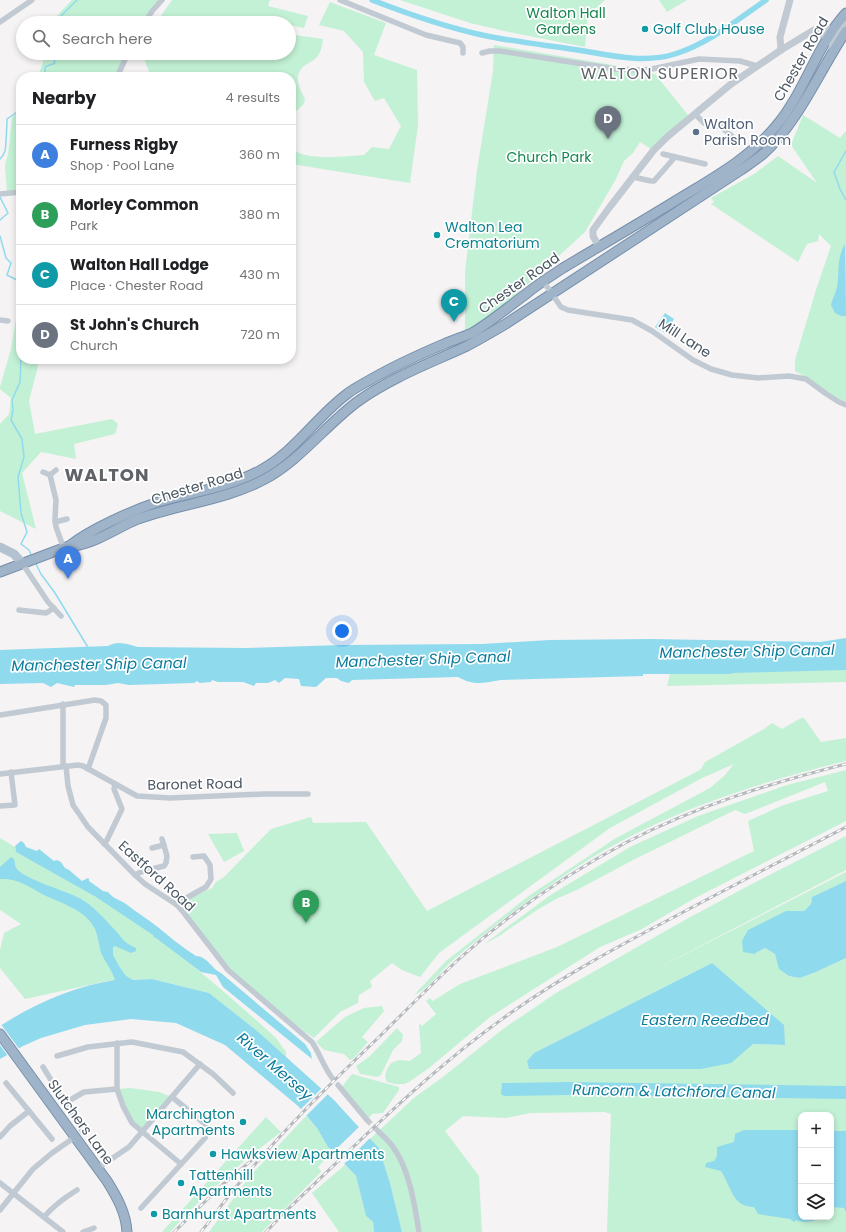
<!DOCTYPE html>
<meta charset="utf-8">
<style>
body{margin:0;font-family:Poppins,sans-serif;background:#f6f6f6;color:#202124}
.controls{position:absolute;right:12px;bottom:12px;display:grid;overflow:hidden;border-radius:8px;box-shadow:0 2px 6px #0003}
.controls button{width:36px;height:36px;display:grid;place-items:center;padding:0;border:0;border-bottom:1px solid #e0e0e0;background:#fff;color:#202124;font:20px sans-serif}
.you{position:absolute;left:342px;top:631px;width:14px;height:14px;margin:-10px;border:3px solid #fff;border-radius:50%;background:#1a73e8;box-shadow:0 0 0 6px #1a73e833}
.badge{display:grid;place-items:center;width:26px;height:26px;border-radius:50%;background:#db2777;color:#fff;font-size:13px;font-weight:700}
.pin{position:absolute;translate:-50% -33px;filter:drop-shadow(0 1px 2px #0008)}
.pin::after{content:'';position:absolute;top:21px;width:14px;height:12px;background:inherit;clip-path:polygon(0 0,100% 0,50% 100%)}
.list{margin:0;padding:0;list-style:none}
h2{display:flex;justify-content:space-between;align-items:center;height:52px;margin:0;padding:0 16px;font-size:17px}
h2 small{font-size:13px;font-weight:400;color:#757577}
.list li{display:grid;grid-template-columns:26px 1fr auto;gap:12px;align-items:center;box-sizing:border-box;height:60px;padding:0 16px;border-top:1px solid #e0e0e0}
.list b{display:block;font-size:15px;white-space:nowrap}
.list p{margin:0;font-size:13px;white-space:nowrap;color:#757577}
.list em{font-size:13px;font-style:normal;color:#757577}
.icon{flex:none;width:22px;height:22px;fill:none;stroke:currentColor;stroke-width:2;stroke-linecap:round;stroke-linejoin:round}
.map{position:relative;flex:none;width:846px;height:1232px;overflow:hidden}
.search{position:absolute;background:#fff;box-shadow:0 2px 6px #0003;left:16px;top:16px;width:280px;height:44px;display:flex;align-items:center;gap:10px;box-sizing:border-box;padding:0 14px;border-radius:22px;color:#757577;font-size:15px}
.panel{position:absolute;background:#fff;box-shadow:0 2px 6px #0003;left:16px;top:72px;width:280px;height:292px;border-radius:16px}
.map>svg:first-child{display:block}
.green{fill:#c3f1d5;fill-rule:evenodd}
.water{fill:#90daee}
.pier{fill:#f5f3f3}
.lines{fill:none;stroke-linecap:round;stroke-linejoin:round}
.stream{stroke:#90daee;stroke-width:1.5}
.canal{stroke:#90daee;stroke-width:5.5}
.minor-tunnel{stroke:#caccce;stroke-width:5.5;stroke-dasharray:5.5 3;stroke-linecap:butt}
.trunk-casing{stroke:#7690ad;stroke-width:11}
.minor{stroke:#c1cad2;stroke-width:5.5}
.tertiary{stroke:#c1cad2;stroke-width:7}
.primary{stroke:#b3c2d1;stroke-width:9}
.trunk{stroke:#9fb4c9;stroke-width:9}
.rail-casing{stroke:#b5b8bd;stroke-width:3}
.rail{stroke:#fff;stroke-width:1.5;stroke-dasharray:4.5;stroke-linecap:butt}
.culture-dot{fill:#0f9aa8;stroke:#fff;stroke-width:1.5}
.service-dot{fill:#5c6f8a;stroke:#fff;stroke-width:1.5}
.labels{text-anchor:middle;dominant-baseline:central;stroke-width:3.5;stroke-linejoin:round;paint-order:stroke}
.park-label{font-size:14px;fill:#17864f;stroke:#fff}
.culture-label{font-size:14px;fill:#0d838f;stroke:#fff;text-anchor:start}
.street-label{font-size:14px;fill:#4a5661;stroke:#fff}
.service-label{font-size:14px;fill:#4e5e75;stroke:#fff;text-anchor:start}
.water-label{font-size:15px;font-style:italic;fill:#0c7c9b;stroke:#fff}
.quarter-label{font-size:16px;letter-spacing:1px;fill:#5f6368;stroke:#fff}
.district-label{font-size:18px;font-weight:bold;letter-spacing:1px;fill:#5f6368;stroke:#fff}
</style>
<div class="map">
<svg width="846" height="1232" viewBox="0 0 846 1232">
<rect width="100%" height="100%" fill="#f5f3f3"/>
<!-- green -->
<g class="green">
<path d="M72,0h90l-18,23h-94z"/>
<path d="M172,0h98l-2,6 40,10 -4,12 -15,-3v-2h-133z"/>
<path d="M400,0h205l-17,16 -3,31 -76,-15 -39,-9z"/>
<path d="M659,0h28l-20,12z"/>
<path d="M330,2l56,21 -12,32 43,15 1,55 -8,58 -119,-19v-17c10,15 57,9 73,8l8,-8 17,2 12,-23 -17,-28 -9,3 -11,-19 -1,-30 -19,-21 -25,-6z"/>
<path d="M289,26l6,9 28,4c-1,7 -2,15 -8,20 -3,3 -8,4 -11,7 -11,9 -5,23 1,32l-1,6 -9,8 -4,10v-45h-140l-9,-24h147z"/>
<path d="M494,45l113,19 48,10 33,41 -37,34 -11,-7 -7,11 -9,8 -8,18 -31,53 -69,63 -28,24 -23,12v-59l12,-102 16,-99z"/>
<path d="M46,53h82l-11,24h-79z"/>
<path d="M21,106v86l-14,1 -2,-28 3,-11 4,-36z"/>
<path d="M803,115l37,23 6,-7v271c-19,-7 -33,-22 -51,-31v-11l21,-70 15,-44 -12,-12 -1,7 -11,3 -9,18 -87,-58 3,-2 -3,-4 43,-24 24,-18 39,27 -26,-38z"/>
<path d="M21,302v57h18l-2,11 -8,31 6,33 77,-15 6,5 -3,10 -41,10 2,15 -35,-7 -19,21 14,56 -36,-18v-87l9,-10 2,-16 -11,-9v-2l11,-38 7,-42z"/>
<path d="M802,670h44v12l-179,4 3,-12h60l4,-1z"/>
<path d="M801,718h3l17,24 25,-4v23c-102,25 -205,59 -291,121 -36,25 -71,51 -103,79 -12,11 -23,28 -38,34l32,-34 84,-66 86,-57 94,-50 14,-12 10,-12 -32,14 -92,50 -171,125 -19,24 -18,-7 -10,-7 -22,18 2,6 -13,8 -1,8 -18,9 -26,26 -10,-7 -76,-61 -45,-63 -1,-4 3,-3 27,-12 4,-6 8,-5 47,-48 40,-12 2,6 53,-1 61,89 269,-139 5,-3 4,-7 59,-33 8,-6 10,6z"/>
<path d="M846,770v51l-151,77 -53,31 -42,18 -110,70 -61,51 -20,14 -5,2h-9l-8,-2c-4,-7 0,-13 4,-19l8,-3 11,1 11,-8 -2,-30 3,3 14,-12 -10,-13 4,-3 3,3 27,-17 97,-37 197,-96 -6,-30 33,-15 47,-15 -3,-9 -80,32 -10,-4 -102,50 -56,30 -21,9 -19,11 -38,26 -16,9 69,-51 78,-47 68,-31 89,-31z"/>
<path d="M237,833l7,18 -20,11 -16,-28z"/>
<path d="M846,836v34l-205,107 205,-105v9l-34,16 -1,7 -7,7h-18l-32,43 11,-6 10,6 14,22 11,2 16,-6 30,-14v274h-239l4,-118 -7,-2 -74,1 -24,5 -43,-2 -18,15 34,45 3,56h-80l-12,-49 -11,-35 -9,-9 45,-42 28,-20 60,-48 53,-36 129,-73 63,-34zM712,963l73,82 -32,-1 -52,25h-172l-2,-8 7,-8zM801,1115h30v102h-30z"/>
<path d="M0,838l15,9 1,5c35,19 69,38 103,59 56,37 107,82 157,127l10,14v6l-30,-28 -47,-37 -57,-14 -45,2 -82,18 -25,-31v-18l4,-17 17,-9 -21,-14z"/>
<path d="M382,1006l2,5 -22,26 6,5 -15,17 -3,1 -6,-6 -20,-4 -8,-8 29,-25 19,-9z"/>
<path d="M397,1028l6,7 -1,6 -9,9 -12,25 -4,2 -17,-3 -4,-8 13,-9z"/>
<path d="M352,1074l47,13v3l-16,23 -11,1 -5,6 -26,-32z"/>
<path d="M131,1088l28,4 13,5 -30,35 -10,-9 -15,-34z"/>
<path d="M306,1116l11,12 15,24 -14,15 3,4 -1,2 -58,59h-53l41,-56z"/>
<path d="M266,1117l15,15c-40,30 -77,63 -111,100h-8z"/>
<path d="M345,1165l11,11 10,40 7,6 1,10h-35l-27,-39z"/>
</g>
<!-- water -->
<g class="water">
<path d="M845,244l1,72h-5l-6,-3 -4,-8c1,-6 5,-12 6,-18 3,-16 -1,-28 8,-43z"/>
<path d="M665,313l9,6 -9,14 -10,-6z"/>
<path d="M846,638v32l-112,3 -4,1h-87v2l-142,4c-17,3 -27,6 -43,-3l-106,3 -3,3 -8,-2 -4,-3h-11l-10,9 -15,-1 -2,-7 -14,-1 -6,5 -4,-3 -7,3h-12l-2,3 -11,-4h-25l-6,-2 -1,2 -11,1 -3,-2 -3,2 -65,2 -11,-2 -12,2h-31l-1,2 -17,-4 -6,4 -8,-4 -43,1v-34l108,-4c9,-6 20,-2 30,1l106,1 98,-3 140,-1 68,-4 101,-1 169,3z"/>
<path d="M21,841l3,2 2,4 11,4 2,-2 15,12 3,-1 4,2 4,6 4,2 13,11 6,-3 1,1v2l14,10 5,1c4,6 12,8 18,12 11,9 22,15 33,24 12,10 23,19 37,28 11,0 16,13 25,17l84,71 6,9 1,6 -89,-72 -7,-12 -15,-3 -45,-34 -2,-1 -1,-2 -57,-38 -80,-45 -1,-6z"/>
<path d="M11,857l3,2c1,3 1,7 2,9 7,11 51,23 65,31 12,7 23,19 32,29 10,10 9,14 23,20v3l-5,2 -16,-7 -2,1v8l6,11 7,10 7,4 19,-1 57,14 47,37 78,70 20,22 25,26 11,35 12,49h-28l-1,-10 -7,-6 -10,-40 -28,-29 -11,-19 -19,-22 -73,-61 -49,-22 -45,-4 -46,6 -44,13 -18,8 -23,13v-33c34,-22 75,-40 115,-46 -3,-10 -10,-18 -14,-27 -2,-8 -3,-17 -6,-24 -10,-20 -35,-26 -53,-35 -14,-8 -25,-16 -42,-15v-12z"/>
<path d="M846,881v77l-30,14 -16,6 -11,-2 -10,-7 -4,-15 -10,-6 -11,6 -11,-2 -1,-11 6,-11 38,-19h18l7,-7 1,-7z"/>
<path d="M712,963l72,62 1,20 -32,-1 -22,19 -30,6h-172l-2,-8 7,-8z"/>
<path d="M568,1082l278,4v13l-278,-4 -64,1 -3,-2 1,-11z"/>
<path d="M744,1130h57v87h17l-4,4 -11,1 -7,-2 -2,2 -4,-3 -32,-5 -4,-7c-22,0 -23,-21 -33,-36l-16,-4 1,-4 8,-2 3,-5v-9l17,-5 1,-8z"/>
<path d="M831,1131h15v81l-2,-4 -13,-1z"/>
</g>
<!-- pier -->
<g class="pier">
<path d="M0,1023l20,27 -12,6 -8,-11z"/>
<path d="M323,1087l6,6 -24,24 -6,-6z"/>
<path d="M360,1126l11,11 -28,28 -12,-11z"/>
</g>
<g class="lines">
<!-- stream -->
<g class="stream">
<path d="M54,23l23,-23"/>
<path d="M45,77v-10l10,-4 -3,-10"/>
<path d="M846,151l-12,21 6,17 6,11"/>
<path d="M0,159c2,-2 4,-5 5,-8 1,-3 2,-30 2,-32l13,-9 -2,-8 3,-3"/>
<path d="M0,197l8,16 -8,7"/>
<path d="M0,236l6,22 5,5 -4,12 14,7"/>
<path d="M21,359l-1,23 -8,18 1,10 -2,10 11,19 2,18 -6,20 3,36 6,19 -6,12 8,6 3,7"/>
<path d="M35,562l6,12 14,19 34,56"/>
</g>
<!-- canal -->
<path class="canal" d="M372,0c36,14 73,27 110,35 32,7 64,10 96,15 31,5 65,14 97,4 33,-10 62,-34 91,-54"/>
<!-- minor-tunnel -->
<path class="minor-tunnel" d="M367,1120l11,11"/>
<!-- trunk casing -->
<g class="trunk-casing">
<g id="trunk">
<path d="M74,546c22,-3 44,-19 64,-27 41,-15 88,-19 127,-40 35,-19 60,-53 92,-77 33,-24 73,-39 110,-56 13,-7 25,-14 37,-21l237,-155c7,-5 15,-10 22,-16 35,-31 57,-84 83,-123"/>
<path d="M0,572l69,-26c22,-17 62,-35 89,-44 34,-10 69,-14 101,-31 35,-18 57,-54 88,-77 6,-5 14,-9 21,-13 24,-14 50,-26 76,-37 9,-4 19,-7 28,-11 19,-11 36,-26 54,-39 12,-10 25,-18 37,-26 37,-22 73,-43 109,-65 37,-23 76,-43 104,-77 29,-34 40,-80 70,-113"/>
<path d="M0,1034l107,147c10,16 19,32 20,51"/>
</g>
</g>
<!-- minor -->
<g class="minor">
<path d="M340,0l86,35 34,8 3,4v6"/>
<path d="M0,22l32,-22"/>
<path d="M144,23l9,-13 9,-10"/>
<path d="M482,53l8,-2h10l115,18 26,1 11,-1 47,-10 41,2 17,5"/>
<path d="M117,77l11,-24"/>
<path d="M695,114l9,9 6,3h10l13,11"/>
<path d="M663,154l42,10"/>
<path d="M633,177l18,4h3l21,-24"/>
<path d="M19,192l2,16"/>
<path d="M0,194l21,-2"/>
<path d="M543,281l18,26 7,3 64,10 20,11 41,29 18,9 21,6 26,3 31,-2 17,3 19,14 14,9 7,3"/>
<path d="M0,320l8,1"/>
<path d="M43,472l7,3 6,-5"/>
<path d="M50,475l6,25 -1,18 1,9 8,22"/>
<path d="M55,522l12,-3"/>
<path d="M22,563l26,39 13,14"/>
<path d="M19,610l27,3 8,-5"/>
<path d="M0,715l95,-15 6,1 5,4v13l-18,51"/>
<path d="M63,766v-62"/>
<path d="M66,766l2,20 5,19 15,22 47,48 10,9 32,21 7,8 44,57 84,72c8,12 12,26 21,37"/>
<path d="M0,774l78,-9 5,1 54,30 33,2 94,-4h44"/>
<path d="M0,806l15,-1 -4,-33"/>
<path d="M104,844l3,-4 15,-31 -8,-20 1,-5"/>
<path d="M152,848l12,-3"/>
<path d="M135,875l8,-4 21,-5 2,-3 1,-7 -5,-17"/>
<path d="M177,905l2,-3 27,-15 5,-8 -1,-14 -6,-9 -11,1"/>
<path d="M117,1043v46l6,17 9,17 49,41"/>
<path d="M57,1056l31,-9 44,-5 51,10 30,22 20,19"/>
<path d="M43,1067l40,65"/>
<path d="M6,1083l46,56"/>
<path d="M338,1085l29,35"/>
<path d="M65,1103l19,-11 33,-3"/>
<path d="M378,1131c5,5 11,10 15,16 16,21 22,59 26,85"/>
<path d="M0,1137l10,-11 19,-15"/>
<path d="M98,1168l31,-21 71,-83"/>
<path d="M0,1183l63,49"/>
<path d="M141,1208l64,-70 3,-8 -4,-7 -32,-26"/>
<path d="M0,1210l33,-41 19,-16 23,-16"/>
<path d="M44,1217c10,-12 20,-19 33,-27"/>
<path d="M83,1232l11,-4"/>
</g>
<!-- tertiary -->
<g class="tertiary">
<path d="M812,32c10,1 22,6 21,19"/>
<path d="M827,37l7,1 12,-14"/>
<path d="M781,50l-1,-13 10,-37"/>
<path d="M599,247l-6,-11v-6l16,-22 44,-57 14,-14 64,-53 50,-34 33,-20 19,-1"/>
</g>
<!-- primary -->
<path class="primary" d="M0,547l14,7 8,9"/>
<!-- trunk -->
<use href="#trunk" class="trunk"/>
<!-- rail casing -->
<g class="rail-casing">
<g id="rail">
<path d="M174,1232l48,-47 36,-30"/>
<path d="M201,1232c12,-15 23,-31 35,-45 44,-54 94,-103 144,-151 26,-26 52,-52 79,-77 49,-44 109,-86 168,-117 72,-37 141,-58 219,-78"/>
<path d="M266,1232l19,-20c73,-69 144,-142 227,-200 51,-36 105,-65 160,-94 58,-31 116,-61 174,-91"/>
</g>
</g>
<!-- rail -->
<use href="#rail" class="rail"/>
</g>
<!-- markers -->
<g class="culture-dot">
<circle cx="645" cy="29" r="4"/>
<circle cx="437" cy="235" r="4"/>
<circle cx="243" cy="1122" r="4"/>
<circle cx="213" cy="1154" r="4"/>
<circle cx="181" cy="1183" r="4"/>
<circle cx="154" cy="1214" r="4"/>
</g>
<circle class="service-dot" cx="696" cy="132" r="4"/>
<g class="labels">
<!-- park labels -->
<g class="park-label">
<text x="566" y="13">Walton Hall<tspan x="566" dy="16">Gardens</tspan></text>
<text x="549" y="157">Church Park</text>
</g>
<!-- culture labels -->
<g class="culture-label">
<text x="653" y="29">Golf Club House</text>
<text x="445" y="227">Walton Lea<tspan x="445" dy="16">Crematorium</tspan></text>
<text x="235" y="1114" text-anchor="end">Marchington<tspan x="235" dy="16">Apartments</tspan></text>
<text x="221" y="1154">Hawksview Apartments</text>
<text x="189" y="1175">Tattenhill<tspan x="189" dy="16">Apartments</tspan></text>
<text x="162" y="1214">Barnhurst Apartments</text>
</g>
<!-- street labels -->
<g class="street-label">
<text transform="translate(801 59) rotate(-60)">Chester Road</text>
<text transform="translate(519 283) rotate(-35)">Chester Road</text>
<text transform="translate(685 338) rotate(33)">Mill Lane</text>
<text transform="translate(197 486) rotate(-17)">Chester Road</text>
<text transform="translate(195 784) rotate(-1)">Baronet Road</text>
<text transform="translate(157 876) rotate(42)">Eastford Road</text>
<text transform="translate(81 1122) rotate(54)">Slutchers Lane</text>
</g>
<!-- service labels -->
<g class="service-label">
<text x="704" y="124">Walton<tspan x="704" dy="16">Parish Room</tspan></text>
</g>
<!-- water labels -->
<g class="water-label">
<text transform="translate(747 651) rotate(-1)">Manchester Ship Canal</text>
<text transform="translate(423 659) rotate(-2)">Manchester Ship Canal</text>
<text transform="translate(99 664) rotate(-1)">Manchester Ship Canal</text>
<text x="705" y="1019">Eastern Reedbed</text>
<text transform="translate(275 1066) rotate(41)">River Mersey</text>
<text transform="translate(674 1091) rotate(1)">Runcorn &amp; Latchford Canal</text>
</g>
<!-- quarter labels -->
<g class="quarter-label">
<text x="660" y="73">WALTON SUPERIOR</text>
</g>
<!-- district labels -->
<g class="district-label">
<text x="107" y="474">WALTON</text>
</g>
</g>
</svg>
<div class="controls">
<button>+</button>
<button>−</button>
<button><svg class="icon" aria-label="layers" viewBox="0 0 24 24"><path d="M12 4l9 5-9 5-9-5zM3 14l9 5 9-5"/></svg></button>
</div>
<div class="you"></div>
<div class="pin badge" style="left:68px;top:579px;background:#3f7fe0">A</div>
<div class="pin badge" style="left:306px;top:923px;background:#2e9e5b">B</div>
<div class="pin badge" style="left:454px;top:322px;background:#0f9aa8">C</div>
<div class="pin badge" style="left:608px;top:139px;background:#6b7280">D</div>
<div class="search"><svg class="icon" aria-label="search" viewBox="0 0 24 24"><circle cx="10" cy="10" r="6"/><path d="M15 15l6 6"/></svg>Search here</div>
<section class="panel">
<h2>Nearby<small>4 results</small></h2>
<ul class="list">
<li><span class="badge" style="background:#3f7fe0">A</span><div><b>Furness Rigby</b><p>Shop · Pool Lane</p></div><em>360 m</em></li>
<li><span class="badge" style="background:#2e9e5b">B</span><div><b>Morley Common</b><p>Park</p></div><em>380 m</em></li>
<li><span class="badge" style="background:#0f9aa8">C</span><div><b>Walton Hall Lodge</b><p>Place · Chester Road</p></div><em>430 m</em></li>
<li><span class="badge" style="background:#6b7280">D</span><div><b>St John's Church</b><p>Church</p></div><em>720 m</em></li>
</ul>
</section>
</div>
